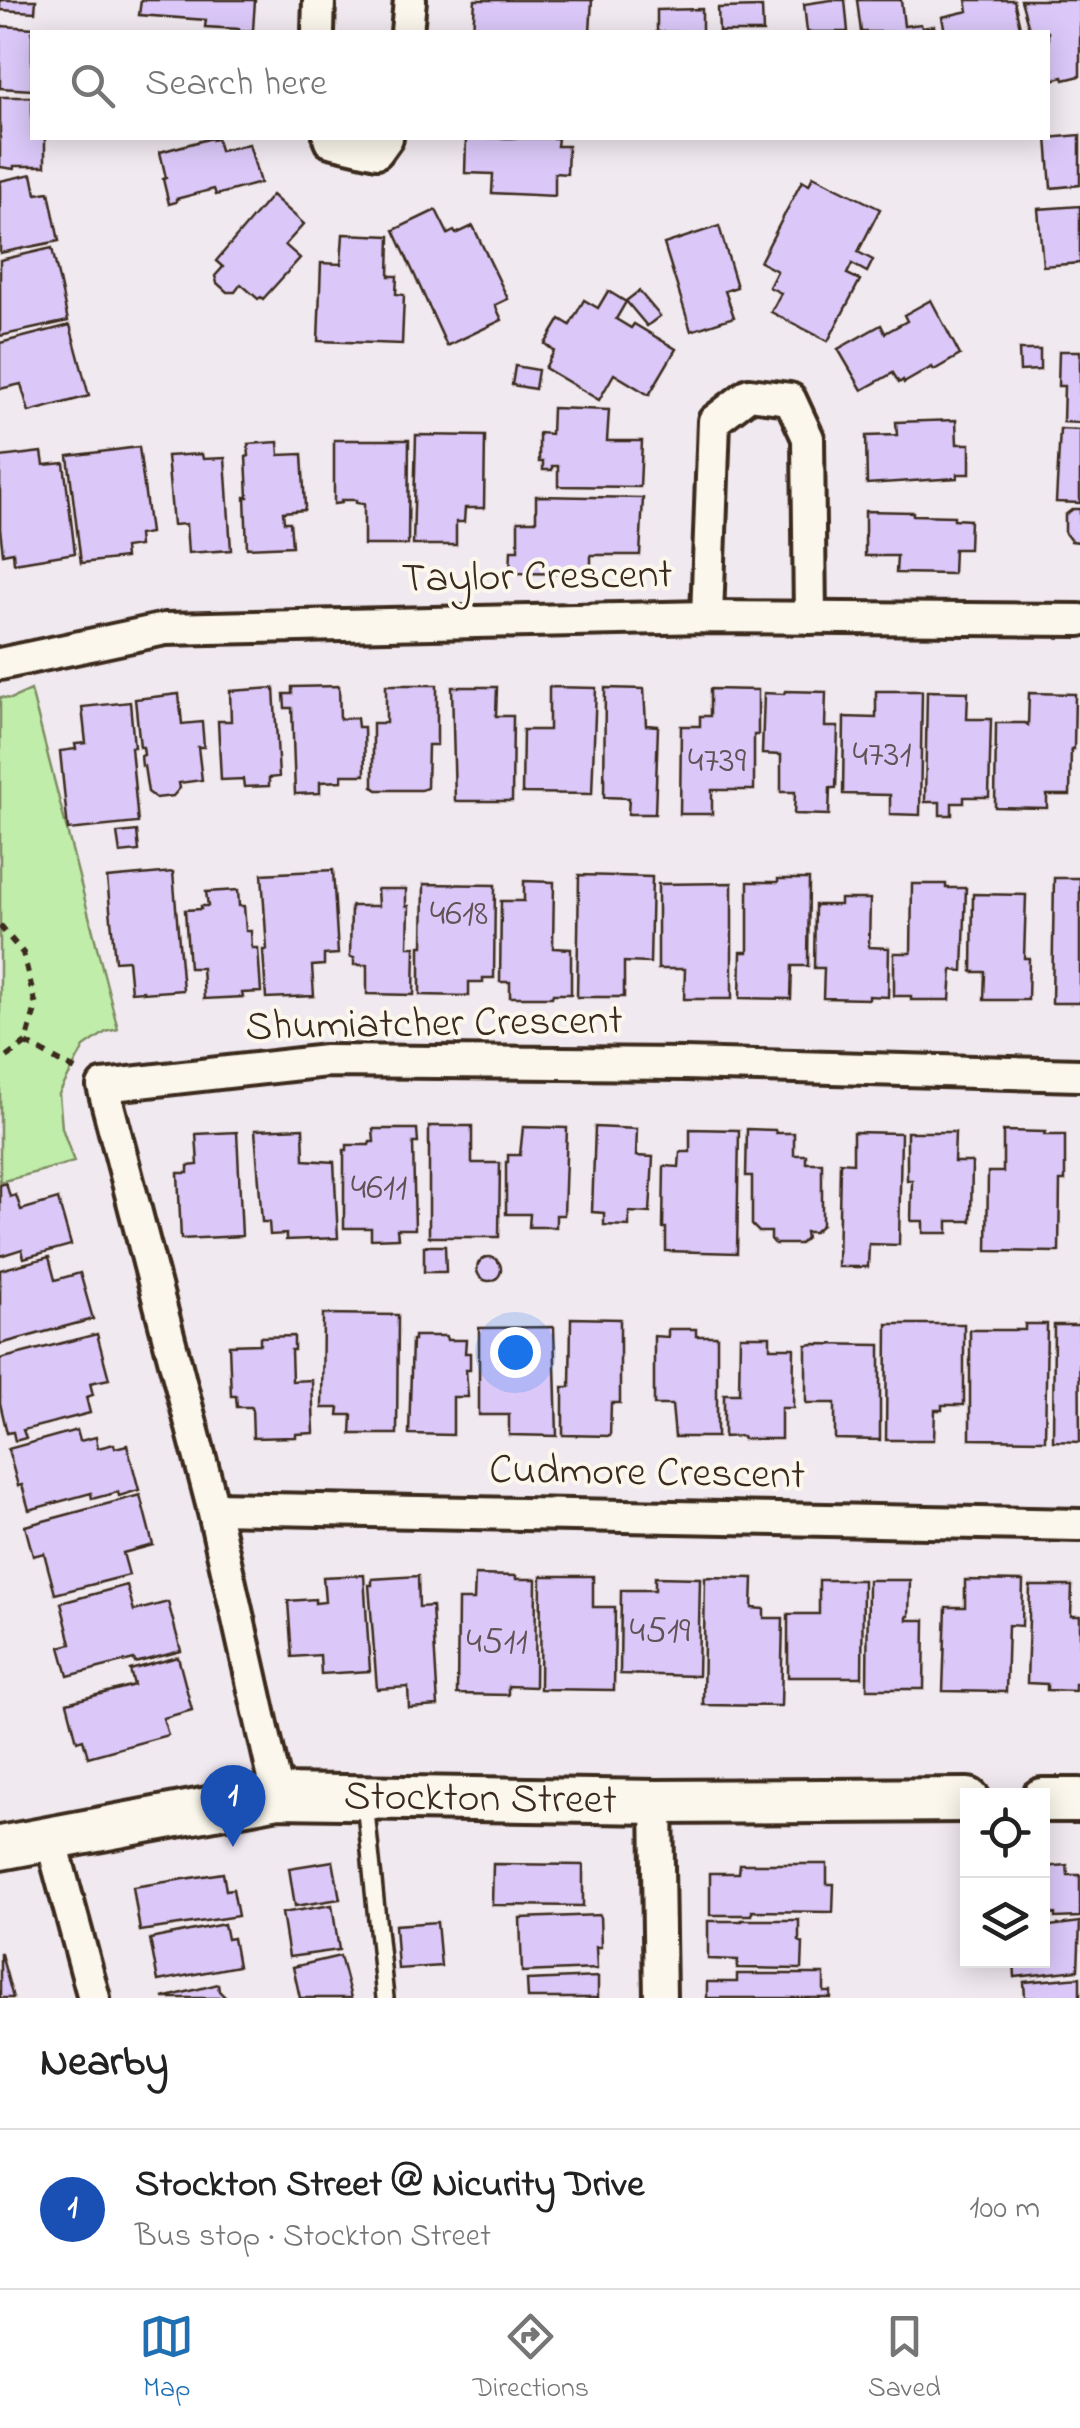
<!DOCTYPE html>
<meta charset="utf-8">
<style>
body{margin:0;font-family:"Indie Flower",sans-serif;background:#f2f2f2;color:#222}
.controls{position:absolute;right:30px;bottom:30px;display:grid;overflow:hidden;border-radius:0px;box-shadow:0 5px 25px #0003}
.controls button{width:90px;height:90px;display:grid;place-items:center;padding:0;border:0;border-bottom:2px solid #e0e0e0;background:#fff;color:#222;font:50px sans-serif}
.you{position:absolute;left:515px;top:1352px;width:35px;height:35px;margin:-25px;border:8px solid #fff;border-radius:50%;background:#1a73e8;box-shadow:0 0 0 15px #1a73e833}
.badge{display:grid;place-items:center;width:65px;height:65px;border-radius:50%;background:#1f6fb2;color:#fff;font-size:32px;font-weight:700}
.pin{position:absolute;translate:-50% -82px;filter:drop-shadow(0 2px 5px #0008)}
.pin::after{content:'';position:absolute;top:52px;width:35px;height:30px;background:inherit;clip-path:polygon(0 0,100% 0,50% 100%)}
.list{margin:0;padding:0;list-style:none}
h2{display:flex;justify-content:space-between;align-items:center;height:130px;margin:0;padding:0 40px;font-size:42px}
h2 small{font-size:32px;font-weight:400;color:#767676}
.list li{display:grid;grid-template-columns:65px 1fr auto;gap:30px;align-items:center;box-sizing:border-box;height:160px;padding:0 40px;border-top:2px solid #e0e0e0}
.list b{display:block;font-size:38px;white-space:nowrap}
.list p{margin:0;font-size:32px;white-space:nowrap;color:#767676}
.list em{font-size:32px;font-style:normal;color:#767676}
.icon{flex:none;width:55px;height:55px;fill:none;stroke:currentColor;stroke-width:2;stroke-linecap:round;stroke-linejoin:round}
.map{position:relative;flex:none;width:1080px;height:1998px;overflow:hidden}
.search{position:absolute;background:#fff;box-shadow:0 5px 25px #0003;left:30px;right:30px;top:30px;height:110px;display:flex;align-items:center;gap:25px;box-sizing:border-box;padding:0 35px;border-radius:0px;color:#767676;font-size:38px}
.sheet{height:290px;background:#fff}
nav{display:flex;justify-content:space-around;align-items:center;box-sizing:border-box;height:140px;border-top:2px solid #e0e0e0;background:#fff;font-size:28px;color:#767676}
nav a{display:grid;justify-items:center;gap:5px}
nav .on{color:#1f6fb2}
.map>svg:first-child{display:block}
.green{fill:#c0edaa;stroke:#7e8c64;stroke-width:2.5}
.building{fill:#dbc8f9;stroke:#3b2a1e;stroke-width:2.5}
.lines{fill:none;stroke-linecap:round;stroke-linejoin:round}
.lane-casing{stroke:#3b2a1e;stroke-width:22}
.street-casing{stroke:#3b2a1e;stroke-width:38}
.secondary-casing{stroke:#3b2a1e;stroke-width:50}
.path{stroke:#3b2a1e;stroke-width:6;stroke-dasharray:8 8;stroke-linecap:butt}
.lane{stroke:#fbf7ec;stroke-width:15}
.street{stroke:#fbf7ec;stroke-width:30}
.secondary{stroke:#fbf7ec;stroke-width:42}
.labels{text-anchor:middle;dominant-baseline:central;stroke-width:8;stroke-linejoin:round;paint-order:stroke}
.number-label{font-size:38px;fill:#635255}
.street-label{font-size:42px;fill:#3b2a1e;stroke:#fbf7ec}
</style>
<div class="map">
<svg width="1080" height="1998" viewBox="0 0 1080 1998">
<rect width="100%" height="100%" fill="#f1e9f0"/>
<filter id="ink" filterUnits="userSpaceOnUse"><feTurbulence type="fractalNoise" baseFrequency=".01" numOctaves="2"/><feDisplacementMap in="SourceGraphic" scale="20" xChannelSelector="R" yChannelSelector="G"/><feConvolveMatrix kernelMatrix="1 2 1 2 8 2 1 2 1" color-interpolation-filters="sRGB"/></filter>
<g filter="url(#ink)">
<!-- green -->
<path class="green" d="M31,690l87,339 -12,3 -22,15 -25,47 3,34 12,34 -74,20v-485l11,2z"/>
<!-- building -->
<g class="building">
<path d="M0,0h36l-1,12 -35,-2z"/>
<path d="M141,0h114l-2,30 -14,2v-3l-34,-2 1,-7 -67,-5z"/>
<path d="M475,0h117l-2,32h-117z"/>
<path d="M831,0h14l3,32h-41l-3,-28z"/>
<path d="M857,0h44l3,26 17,-2 1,4 12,-2 1,6h-74z"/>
<path d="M966,0h48l7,32h-76l-3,-15 26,-6z"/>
<path d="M1021,0h59v76l-16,4 -1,-3 -15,4v-49h-18z"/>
<path d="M762,7l1,25h-44l-1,-24z"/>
<path d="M702,9v23h-45v-22z"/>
<path d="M0,26l53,3v3h-21v58l-32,-2z"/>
<path d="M0,97h32v41h13v28h-31v3l-14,-2z"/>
<path d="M1080,135v50l-29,3 -4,-50z"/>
<path d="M212,138v2l5,-2 3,13 29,-7 11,39 -44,12 -2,-6 -38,10v3l-7,2 -6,-25 3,-1 -6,-26z"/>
<path d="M466,138h92l-1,8h11l-1,28 -12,-1v23l-63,-3 1,-19 -28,-1z"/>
<path d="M32,174l4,20 13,-2 10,49 -59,12v-72z"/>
<path d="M813,176l67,33 -22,43 15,8 -6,12 -15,-8 -5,10 13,6 -32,61 -57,-29 10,-19 -12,-6 8,-16 -17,-9 42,-81 7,4z"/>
<path d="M272,195l32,29 -19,21 15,13 -37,41 -2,-2 -3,2 -17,-15 -6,8h-8l-10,-9 -2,-7 8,-9 -7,-6z"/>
<path d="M1080,206v57l-37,3 -5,-57z"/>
<path d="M436,210l12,24 6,-3 2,3 17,-8 35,73 -13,6 7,15 -55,26 -53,-116z"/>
<path d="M719,226l18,61 -12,4 9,26 -43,14 -27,-87z"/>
<path d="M343,234l47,2 -1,40h8l-1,18 8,1 -2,49 -84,-3 3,-78 20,1z"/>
<path d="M52,248l16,73 -68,15v-76z"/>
<path d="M608,291l18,11 -10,17 15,9 3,-4 42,25 -27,46 -35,-21 -15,26 -54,-32 9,-17 -9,-7 15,-25 10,6 14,-25 14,8z"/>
<path d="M639,291l21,25 -13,10 -21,-25z"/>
<path d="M931,300l29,55 -26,15 -2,-3 -28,16 -1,-3 -4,3 -6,-10 -31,17 -24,-41 43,-24 4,8 22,-12 -3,-6z"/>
<path d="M70,325l19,71 -60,16 -8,-28 -21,5v-46z"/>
<path d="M1019,350h21v20l-20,1z"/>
<path d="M1059,351h21v72l-17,-1 1,-36h-6z"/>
<path d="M515,366l23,4 -3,19 -23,-4z"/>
<path d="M552,408l57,2 -2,31h35l-2,46 -82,-1v-20h-6v4h-9v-8h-4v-29l12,1z"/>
<path d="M956,420l1,24h13v30h-13v4l-90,6 -1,-48 31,-1 -1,-13z"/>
<path d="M1060,429l20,1v73l-24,-1z"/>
<path d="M416,435l69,1 -1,72h-19l-1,14h-8v23h-43z"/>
<path d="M334,440h75l-1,105h-44v-41l-8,-1v-3h-15l1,3 -8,1z"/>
<path d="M278,442l1,13 23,-1 3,53 -1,3 -21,2 1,10h6l2,24 -45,2 -2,-51h3l-2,-40 3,-1 -1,-12z"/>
<path d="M139,447l11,86 -12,2 1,11 -15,2 1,10 -44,5 -13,-107z"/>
<path d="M42,452l2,13 20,-2 11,90 -61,10 -1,-11 -10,2 -3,-25v-72z"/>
<path d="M202,454l1,5 22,-1 6,92 -43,3 -2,-29 -13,1 -6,-69z"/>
<path d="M536,496l107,2 -3,57h-49v19l-81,-1 1,-23h7v-29h18z"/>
<path d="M1073,509h7v33l-9,-1 -6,-8v-18z"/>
<path d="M865,511l48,1v3l41,1v3l16,1 -1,29h-15l-1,25 -57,-1 1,-17h-32z"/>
<path d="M386,685h51v60h-9l-1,43 -6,2h-44l-4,-3v-64h13z"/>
<path d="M339,686l1,33 17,-1 1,9h6l1,48h-23v6l-22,1v11l-25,1 -3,-86h-7l-1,-14h8v-7z"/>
<path d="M452,687h45l-1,29h17l-1,85h-57z"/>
<path d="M549,687l47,1 -4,106 -70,-1 1,-63h26z"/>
<path d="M274,688l5,89 -10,1v8l-25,1 -1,-8 -22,1 -3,-59h13l-1,-30z"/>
<path d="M605,688l39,1 2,36 12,1 -3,88h-27l1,-16 -25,-1z"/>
<path d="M710,689l48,1v45h-4v55h-42v24h-32l1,-88h19v-10h10z"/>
<path d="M785,691l41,1 -1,35h13l-2,61h-6l-1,27 -35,-1 1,-22h-14v-37l-19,-1 2,-61 20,1z"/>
<path d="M876,691h46l-2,124 -30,-1v-19l-47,-1 1,-77 32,1z"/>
<path d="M927,691l41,1 -1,27h24l-2,78h-25v6h-12v12h-12v-13h-15z"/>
<path d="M1029,693l46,1 -1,55h-3l-1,46h-23v13l-52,-1 1,-84h29l3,2z"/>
<path d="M179,694l3,30 20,-2 2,25h-6l4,33 -23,3 1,5 -7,8 -17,2 -8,-6 -4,-26h-2l-1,-10 3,-1 -1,-8h-3l-5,-48z"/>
<path d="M130,702l4,45h-3l7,76 -70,7 -8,-79 16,-2 -1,-5 11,-1 -4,-36z"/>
<path d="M137,831l2,20 -19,2 -3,-20z"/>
<path d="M333,870l5,84 -14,1v10l-12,1 2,30 -48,2 -3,-48h4l-5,-76z"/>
<path d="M173,872l10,118 -40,3v-2l-12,1 -3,-32 -13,1 -8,-83z"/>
<path d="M579,875l73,2 -2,86 -26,-1v35h-47z"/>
<path d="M1054,878h26v125h-28z"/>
<path d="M778,879h31l-1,87h-16l-1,33 -51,-1 1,-46h7v-70h30z"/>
<path d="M524,881l30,1 -1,66 18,1v45h-18l-1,3h-42v-15h-10l1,-81h23z"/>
<path d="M732,883v116h-48l1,-30h-27v-85z"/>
<path d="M424,884l71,1 -1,93h-11v4h-14v14l-49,-1v-49h3z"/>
<path d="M912,884h34v4h20l-3,83 -11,-1 -2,30h-39v-4h-17v-43h17z"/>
<path d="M377,889h29v17h3l-1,41h7l-1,48 -47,-1v-29h-13v-7l-4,-1 1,-51h27z"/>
<path d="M238,890l1,16h5l2,25h5l1,17h6l3,44 -19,1 1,4 -39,2 -2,-31h-13l-4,-58 16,-1v-3h7l-2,-14z"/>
<path d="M973,894l53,1 -2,63h5l-1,42h-44l1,-28h-13z"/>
<path d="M840,899h30l-1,48 20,1 -1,49 -19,-1v3l-46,-1 1,-30h-10l1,-63h25z"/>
<path d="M429,1126h43v37h28l-1,74h-70z"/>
<path d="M523,1127l44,1 -3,87h-8v12h-27l1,-13h-24v-52h2v-7h12z"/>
<path d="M595,1127l42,2 -1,27 17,1 -3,56 -21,-1v14l-25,-1v-12l-12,-1z"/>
<path d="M303,1128l1,32 30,2 4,76 -52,2v-6l-16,1 -1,-13h-7l-7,-92z"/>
<path d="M373,1129h44l1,14h-5l2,86h-18l1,9 -27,1v-11h-27v-78h3v-5h22l1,-3h4z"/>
<path d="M690,1129l49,1 -2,123 -71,-2v-23h-3l1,-62 15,1 1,-15h10z"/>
<path d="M747,1129l28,1 1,3h18v22h12v8h16v62l-8,7h-9l1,6 -6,6h-25l-4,-5v-7h-12l-7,-7v-49h-6z"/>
<path d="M1003,1131l42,1 -1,3h21v46h-5l-1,71 -72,-1 1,-79h15z"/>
<path d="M237,1132l5,104 -61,3 -3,-66h10v-7l10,-1 -2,-31z"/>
<path d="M853,1132l48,1 -2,112 -30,-1 -1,23h-30l2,-105 13,1z"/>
<path d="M907,1132h48l-1,30h18l-1,59h-23v12h-25v-12h-12l1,-41h-5z"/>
<path d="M6,1183l4,14 6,-2 5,15 37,-11 13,46 -47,13 -2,-9 -22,7v-71z"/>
<path d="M424,1246h21l1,26h-22z"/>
<circle cx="489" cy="1269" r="12"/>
<path d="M49,1257l6,23 25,-7 13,46 -93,25v-74z"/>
<path d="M323,1314l75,1 -1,119h-46l1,-19h-14l1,-7h-17z"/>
<path d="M571,1318l49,1v84h-9l-1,33 -47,-1v-48h7z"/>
<path d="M1079,1318l1,124 -27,-1 1,-116h25z"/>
<path d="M887,1324h77v81h-22v5h-7l-1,30h-48z"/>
<path d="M1025,1324h22l-2,116 -75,-1v-109h55z"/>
<path d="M554,1327l3,109 -48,-1v-20h-30v-87z"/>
<path d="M668,1329h28v7h21v101h-42l-3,-32h-18v-69l14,1z"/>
<path d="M97,1334l12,45 -19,4 3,12 -7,2 4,16 -67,17 3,8 -11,3 -2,-9 -6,1 -7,-30v-44z"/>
<path d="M294,1336v14h-3l1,31 20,-1 2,53 -18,1v3l-43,1 -1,-31h-15l-1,-11h-5l-2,-51 31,-1v-7z"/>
<path d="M414,1336h32l1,4h19l-1,13h5v17h-4l2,27h-15v38l-44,-1 3,-94h2z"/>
<path d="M740,1336h30v12h24l-1,60h-12v31h-38v-3l-19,1v-43h15z"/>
<path d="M813,1344l67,1v95l-45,-1v-36h-29v-58z"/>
<path d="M77,1430l3,11 16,-4 2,11 16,-4 1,4 12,-3 12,45 -20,6 -1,-4 -26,7 -1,-6 -62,17 -7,-25 -4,1 -10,-37z"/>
<path d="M140,1495l13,50 -30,8 6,22 -74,19 -11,-41 -11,3 -8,-30z"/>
<path d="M364,1575l6,96 -49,3 -1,-19 -28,2 -4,-56 27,-2v4l10,-1 -2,-25z"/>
<path d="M475,1575l41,1v3h20l-1,108 -27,-1v9l-51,-1 1,-94h16z"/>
<path d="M418,1576l1,31 13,-1 6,100 -29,2 -1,-21 -31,2 -8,-104h3v-6z"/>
<path d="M541,1576h52v31h22l-1,83 -74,-1z"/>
<path d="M655,1577l45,1 -2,98 -78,-2 1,-84h34z"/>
<path d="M705,1577l48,1 -1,30 12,1v9h19l-2,88 -78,-1z"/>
<path d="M819,1580h44l-1,97h-74v-63h31z"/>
<path d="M868,1580h42l-1,36h-2v4h18l-1,69h-57z"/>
<path d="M965,1580l58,1 -1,45 -14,-1 -2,67 -63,-1 3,-84h19z"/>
<path d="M127,1585l7,26 34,-9 13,49 -46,12 -1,-4 -66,17 -8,-29 11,-3 -10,-41z"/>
<path d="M1030,1586h42l-1,30h9v68h-5v7l-28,-1v-6l-20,-1z"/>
<path d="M178,1657l14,53 -29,8 5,17 -80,22 -5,-18 -6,2 -10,-38 67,-18 -4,-15z"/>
<path d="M333,1861l7,38 -45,7 -6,-38z"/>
<path d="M493,1864l90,1v41l-91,-1z"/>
<path d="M740,1864h87v20h7l-1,28 -81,-1v4h-42v-42h29z"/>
<path d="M1067,1865l1,10h12v42l-25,1v-4l-13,1v-48z"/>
<path d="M223,1873l3,17 7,-1 5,27 -98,15 -7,-44z"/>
<path d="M332,1905l7,45 -50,7 -7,-44z"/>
<path d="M600,1915l1,32h-5l1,22 -75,3 -2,-54z"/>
<path d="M742,1920h57v21l4,2 -1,26 -65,-1 1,-8 -30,-1v-38h34z"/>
<path d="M437,1922l4,44 -43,3 -3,-44z"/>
<path d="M1080,1922l-2,48 -63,7 -1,-17h28v-33z"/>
<path d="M224,1924l3,15 6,-1 5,28 -80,15 -8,-42z"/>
<path d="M0,1954h1l12,44h-13z"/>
<path d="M340,1956l11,42h-51l-7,-31z"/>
<path d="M737,1974h87v18h7v6h-124v-16h30z"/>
<path d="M598,1977v21h-70l-1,-18z"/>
<path d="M1080,1977v21h-55l-1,-16z"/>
<path d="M218,1984l1,7 7,7h-63z"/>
</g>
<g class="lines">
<!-- lane casing -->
<g class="lane-casing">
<path id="lane" d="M365,1802l20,196"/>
</g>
<!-- street casing -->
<g class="street-casing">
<g id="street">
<path d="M318,32l1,-32"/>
<path d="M407,32l3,-32"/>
<path d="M329,138l1,3 47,11 10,-14"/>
<path d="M707,617l7,-196 35,-27 41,5 18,39 2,180"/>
<path d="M0,664l165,-35 542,-12 373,3"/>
<path d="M213,1508l867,17"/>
<path d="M278,1796l-65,-288 -110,-422 223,-25 358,3 396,11"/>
<path d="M657,1802l3,196"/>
<path d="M51,1839l43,159"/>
</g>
</g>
<!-- secondary casing -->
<g class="secondary-casing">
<g id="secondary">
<path d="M1042,1800h38"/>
<path id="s1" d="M0,1848l278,-52 379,6 311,-2"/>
</g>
</g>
<!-- path -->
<g class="path">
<path d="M0,926l23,27 13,53 -10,37 -26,19"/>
<path d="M26,1043l51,28"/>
</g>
<!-- lane -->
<use href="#lane" class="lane"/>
<!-- street -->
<use href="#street" class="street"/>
<!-- secondary -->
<use href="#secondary" class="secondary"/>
</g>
</g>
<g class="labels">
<!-- number labels -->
<g class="number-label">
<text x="882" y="756">4731</text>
<text x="717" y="762">4739</text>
<text x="459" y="915">4618</text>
<text x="379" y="1189">4611</text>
<text x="660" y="1632">4519</text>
<text x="497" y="1643">4511</text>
</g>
<!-- street labels -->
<g class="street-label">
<text transform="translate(537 578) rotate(-1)">Taylor Crescent</text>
<text transform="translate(434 1025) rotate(-1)">Shumiatcher Crescent</text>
<text transform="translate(647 1474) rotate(1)">Cudmore Crescent</text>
<text stroke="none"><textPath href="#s1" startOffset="485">Stockton Street</textPath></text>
</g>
</g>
</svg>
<div class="controls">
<button><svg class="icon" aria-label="locate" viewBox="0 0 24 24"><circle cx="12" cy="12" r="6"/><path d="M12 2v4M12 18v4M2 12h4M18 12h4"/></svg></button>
<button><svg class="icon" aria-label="layers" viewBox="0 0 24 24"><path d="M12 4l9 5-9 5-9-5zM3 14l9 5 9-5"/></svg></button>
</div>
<div class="you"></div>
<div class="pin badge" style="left:233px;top:1847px;background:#1a4fb4">1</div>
<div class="search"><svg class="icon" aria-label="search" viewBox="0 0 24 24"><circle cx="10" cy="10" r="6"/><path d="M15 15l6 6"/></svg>Search here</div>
</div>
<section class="sheet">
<h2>Nearby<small></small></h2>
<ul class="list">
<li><span class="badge" style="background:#1a4fb4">1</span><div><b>Stockton Street @ Nicurity Drive</b><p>Bus stop · Stockton Street</p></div><em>100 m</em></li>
</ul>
</section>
<nav>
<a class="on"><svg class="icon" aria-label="map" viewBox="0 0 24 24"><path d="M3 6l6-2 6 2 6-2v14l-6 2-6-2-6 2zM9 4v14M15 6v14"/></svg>Map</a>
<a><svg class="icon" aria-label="directions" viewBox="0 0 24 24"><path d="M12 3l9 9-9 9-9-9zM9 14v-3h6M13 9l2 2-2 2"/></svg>Directions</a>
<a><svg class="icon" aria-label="saved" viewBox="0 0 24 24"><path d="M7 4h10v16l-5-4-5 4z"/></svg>Saved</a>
</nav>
